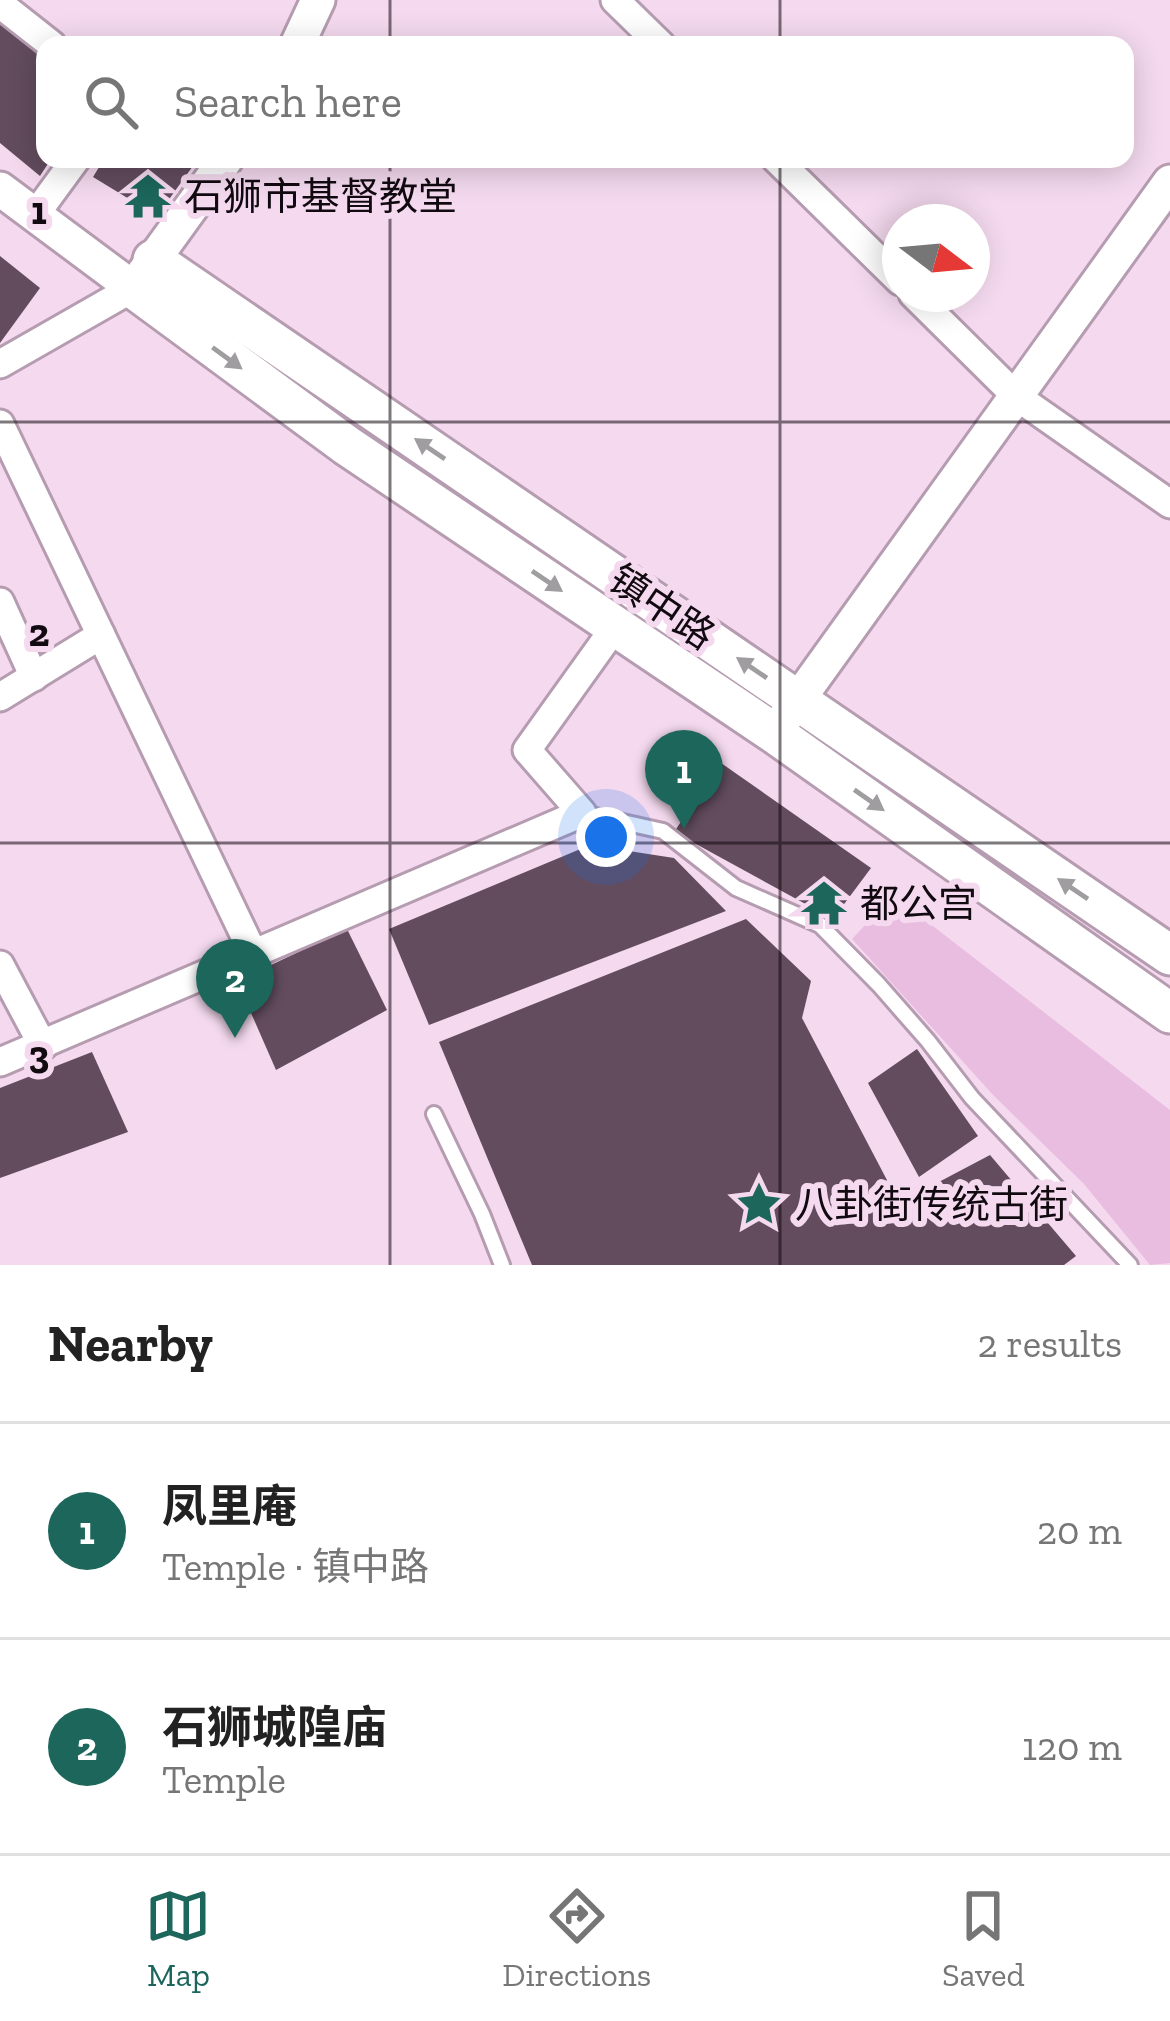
<!DOCTYPE html>
<meta charset="utf-8">
<style>
body{margin:0;font-family:"Zilla Slab","Noto Sans SC",serif;background:#f2f2f2;color:#222}
.compass{position:absolute;left:882px;top:204px;width:108px;height:108px;border-radius:50%;background:#fff;box-shadow:0 6px 30px #0003;rotate:106deg}
.you{position:absolute;left:606px;top:837px;width:42px;height:42px;margin:-30px;border:9px solid #fff;border-radius:50%;background:#1a73e8;box-shadow:0 0 0 18px #1a73e833}
.badge{display:grid;place-items:center;width:78px;height:78px;border-radius:50%;background:#1c665c;color:#fff;font-size:39px;font-weight:700}
.pin{position:absolute;translate:-50% -99px;filter:drop-shadow(0 3px 6px #0008)}
.pin::after{content:'';position:absolute;top:63px;width:42px;height:36px;background:inherit;clip-path:polygon(0 0,100% 0,50% 100%)}
.list{margin:0;padding:0;list-style:none}
h2{display:flex;justify-content:space-between;align-items:center;height:156px;margin:0;padding:0 48px;font-size:51px}
h2 small{font-size:39px;font-weight:400;color:#767676}
.list li{display:grid;grid-template-columns:78px 1fr auto;gap:36px;align-items:center;box-sizing:border-box;height:216px;padding:0 48px;border-top:3px solid #e0e0e0}
.list b{display:block;font-size:45px;white-space:nowrap}
.list p{margin:0;font-size:39px;white-space:nowrap;color:#767676}
.list em{font-size:39px;font-style:normal;color:#767676}
.icon{flex:none;width:66px;height:66px;fill:none;stroke:currentColor;stroke-width:2;stroke-linecap:round;stroke-linejoin:round}
.map{position:relative;flex:none;width:1170px;height:1265px;overflow:hidden}
.search{position:absolute;background:#fff;box-shadow:0 6px 30px #0003;left:36px;right:36px;top:36px;height:132px;display:flex;align-items:center;gap:30px;box-sizing:border-box;padding:0 42px;border-radius:24px;color:#767676;font-size:45px}
.sheet{height:588px;background:#fff}
nav{display:flex;justify-content:space-around;align-items:center;box-sizing:border-box;height:168px;border-top:3px solid #e0e0e0;background:#fff;font-size:33px;color:#767676}
nav a{display:grid;justify-items:center;gap:6px}
nav .on{color:#1c665c}
.map>svg:first-child{display:block}
.green{fill:#e9bde0}
.building{fill:#624c5e}
.lines{fill:none;stroke-linecap:round;stroke-linejoin:round}
.service-casing{stroke:#b59cb0;stroke-width:20}
.minor-casing{stroke:#b59cb0;stroke-width:33}
.tertiary-casing{stroke:#b59cb0;stroke-width:39}
.secondary-casing{stroke:#b59cb0;stroke-width:45}
.service{stroke:#fff;stroke-width:14}
.minor{stroke:#fff;stroke-width:27}
.tertiary{stroke:#fff;stroke-width:33}
.secondary{stroke:#fff;stroke-width:39}
.oneway{fill:#a09da0}
.grid{fill:none;stroke:#120a11;stroke-width:3;stroke-opacity:0.55}
.labels{text-anchor:middle;dominant-baseline:central;stroke-width:12;stroke-linejoin:round;paint-order:stroke}
.poi-label{font-size:39px;fill:#120a11;stroke:#f5daef;text-anchor:start}
.street-label{font-size:39px;fill:#120a11;stroke:#f5daef}
.grid-label{font-size:39px;text-anchor:middle;font-weight:bold;fill:#120a11;stroke:#f5daef;stroke-width:12;stroke-linejoin:round;paint-order:stroke}
</style>
<div class="map">
<svg width="1170" height="1265" viewBox="0 0 1170 1265">
<rect width="100%" height="100%" fill="#f5daef"/>
<!-- green -->
<path class="green" d="M893,895l277,215v153l-20,2 -66,-81 -91,-89 -141,-156z"/>
<!-- building -->
<g class="building">
<path d="M0,22l45,37v100h6l-11,17 -40,-33z"/>
<path d="M104,159h94l-41,57 -64,-39z"/>
<path d="M0,256l40,32 -40,55z"/>
<path d="M721,763l150,105 -38,51 -159,-87z"/>
<path d="M590,845l84,13 52,53 -297,114 -40,-96z"/>
<path d="M746,919l65,62 -9,37 97,185 91,-48 86,101 -12,9h-532l-93,-223z"/>
<path d="M347,929l40,81 -111,60 -39,-89z"/>
<path d="M917,1049l61,87 -59,41 -51,-94z"/>
<path d="M92,1052l36,80 -128,46v-90z"/>
</g>
<g class="lines">
<!-- service casing -->
<g class="service-casing">
<g id="service">
<path d="M582,813l81,18 73,57 84,37 59,60 49,56 44,57 158,167"/>
<path d="M434,1114l48,100 20,51"/>
</g>
</g>
<!-- minor casing -->
<g class="minor-casing">
<g id="minor">
<path d="M615,0l46,45"/>
<path d="M0,4l52,41"/>
<path d="M776,159l124,122"/>
<path d="M35,215l41,-56"/>
<path d="M913,294l103,102 154,108"/>
<path d="M0,364l133,-76"/>
<path d="M0,424l253,529"/>
<path d="M0,602l34,75"/>
<path d="M0,697l101,-62"/>
<path d="M0,965l43,81"/>
<path d="M0,1062l582,-249 -55,-63 88,-123"/>
</g>
</g>
<!-- tertiary casing -->
<g class="tertiary-casing">
<g id="tertiary">
<path d="M297,45l21,-45"/>
<path d="M0,189l133,99 93,-129"/>
<path d="M782,722l388,-540"/>
</g>
</g>
<!-- secondary casing -->
<g class="secondary-casing">
<g id="secondary">
<path d="M153,260l1017,695"/>
<path d="M133,288l213,157 428,288 396,280"/>
</g>
</g>
<!-- service -->
<use href="#service" class="service"/>
<!-- minor -->
<use href="#minor" class="minor"/>
<!-- tertiary -->
<use href="#tertiary" class="tertiary"/>
<!-- secondary -->
<use href="#secondary" class="secondary"/>
</g>
<!-- one-way arrows -->
<defs><path id="oneway-solid" d="M-6-.8H1V-3.2L6.5 0L1 3.2V.8H-6Z" transform="scale(3)"/></defs>
<g class="oneway">
<use href="#oneway-solid" transform="translate(227 358) rotate(36)"/>
<use href="#oneway-solid" transform="translate(430 449) rotate(-146)"/>
<use href="#oneway-solid" transform="translate(547 581) rotate(34)"/>
<use href="#oneway-solid" transform="translate(752 668) rotate(-146)"/>
<use href="#oneway-solid" transform="translate(869 800) rotate(35)"/>
<use href="#oneway-solid" transform="translate(1073 889) rotate(-146)"/>
</g>
<!-- grid -->
<path class="grid" d="M390,0v45M780,0v45M390,159v1106M780,159v1106M0,422h1170M0,843h1170"/>
<!-- icons -->
<defs>
<g id="temple-bare" transform="scale(3.6)"><path d="M0-6L5-2H3V0L6.5 2.5H4V6H1.5V3h-3V6H-4V2.5H-6.5L-3 0V-2H-5Z" fill="#1c665c" stroke="#f5daef" stroke-width="2.5" paint-order="stroke"/></g>
<g id="sight-bare" transform="scale(3.6)"><path d="M0-6L1.8-2.2L6-1.7L2.9 1.2L3.7 5.4L0 3.3L-3.7 5.4L-2.9 1.2L-6-1.7L-1.8-2.2Z" fill="#1c665c" stroke="#f5daef" stroke-width="2.5" paint-order="stroke"/></g>
</defs>
<g fill-rule="evenodd">
<use href="#temple-bare" x="148" y="196"/>
<use href="#temple-bare" x="824" y="903"/>
<use href="#sight-bare" x="759" y="1204"/>
</g>
<g class="labels">
<!-- poi labels -->
<g class="poi-label">
<text x="184" y="196">石狮市基督教堂</text>
<text x="860" y="903">都公宫</text>
<text x="795" y="1204">八卦街传统古街</text>
</g>
<!-- street labels -->
<g class="street-label">
<text transform="translate(662 607) rotate(34)">镇中路</text>
</g>
</g>
<g class="grid-label">
<text x="39" y="224">1</text>
<text x="39" y="646">2</text>
<text x="39" y="1068">3</text>
</g>
</svg>
<svg class="compass" viewBox="-18 -18 36 36"><path d="M0-13l5 13h-10z" fill="#e53935"/><path d="M0 13l5-13h-10z" fill="#767676"/></svg>
<div class="you"></div>
<div class="pin badge" style="left:684px;top:829px">1</div>
<div class="pin badge" style="left:235px;top:1038px">2</div>
<div class="search"><svg class="icon" aria-label="search" viewBox="0 0 24 24"><circle cx="10" cy="10" r="6"/><path d="M15 15l6 6"/></svg>Search here</div>
</div>
<section class="sheet">
<h2>Nearby<small>2 results</small></h2>
<ul class="list">
<li><span class="badge">1</span><div><b>凤里庵</b><p>Temple · 镇中路</p></div><em>20 m</em></li>
<li><span class="badge">2</span><div><b>石狮城隍庙</b><p>Temple</p></div><em>120 m</em></li>
</ul>
</section>
<nav>
<a class="on"><svg class="icon" aria-label="map" viewBox="0 0 24 24"><path d="M3 6l6-2 6 2 6-2v14l-6 2-6-2-6 2zM9 4v14M15 6v14"/></svg>Map</a>
<a><svg class="icon" aria-label="directions" viewBox="0 0 24 24"><path d="M12 3l9 9-9 9-9-9zM9 14v-3h6M13 9l2 2-2 2"/></svg>Directions</a>
<a><svg class="icon" aria-label="saved" viewBox="0 0 24 24"><path d="M7 4h10v16l-5-4-5 4z"/></svg>Saved</a>
</nav>
